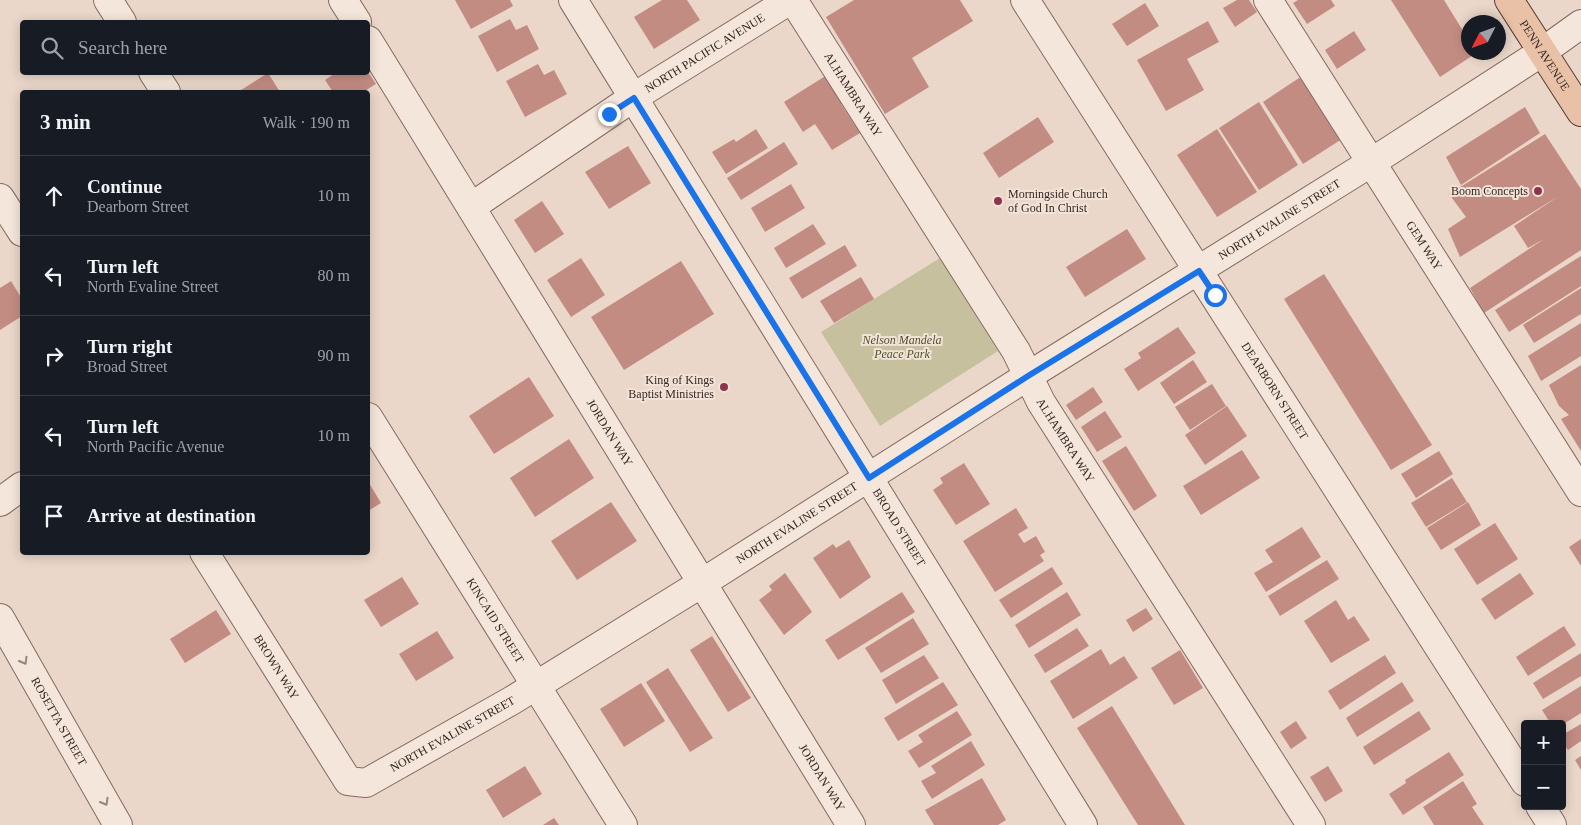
<!DOCTYPE html>
<meta charset="utf-8">
<style>
body{margin:0;font-family:"Times New Roman",serif;background:#20242c;color:#f1f3f6}
.controls{position:absolute;right:15px;bottom:15px;display:grid;overflow:hidden;border-radius:5px;box-shadow:0 2px 12px #0003}
.controls button{width:45px;height:45px;display:grid;place-items:center;padding:0;border:0;border-bottom:1px solid #363941;background:#171b24;color:#f1f3f6;font:25px sans-serif}
.compass{position:absolute;left:1461px;top:15px;width:45px;height:45px;border-radius:50%;background:#171b24;box-shadow:0 2px 12px #0003;rotate:228deg}
.stop{position:absolute;width:15px;height:15px;margin:-11px;border:4px solid #1a73e8;border-radius:50%;background:#fff}
.stop.end{background:#1a73e8;border-color:#fff;box-shadow:0 1px 5px #0008}
.list{margin:0;padding:0;list-style:none}
h2{display:flex;justify-content:space-between;align-items:center;height:65px;margin:0;padding:0 20px;font-size:21px}
h2 small{font-size:16px;font-weight:400;color:#9ea1a6}
.list li{display:grid;grid-template-columns:32px 1fr auto;gap:15px;align-items:center;box-sizing:border-box;height:80px;padding:0 20px;border-top:1px solid #363941}
.list b{display:block;font-size:19px;white-space:nowrap}
.list p{margin:0;font-size:16px;white-space:nowrap;color:#9ea1a6}
.list em{font-size:16px;font-style:normal;color:#9ea1a6}
.icon{flex:none;width:28px;height:28px;fill:none;stroke:currentColor;stroke-width:2;stroke-linecap:round;stroke-linejoin:round}
.map{position:relative;flex:none;width:1581px;height:825px;overflow:hidden}
.search{position:absolute;background:#171b24;box-shadow:0 2px 12px #0003;left:20px;top:20px;width:350px;height:55px;display:flex;align-items:center;gap:12px;box-sizing:border-box;padding:0 18px;border-radius:5px;color:#9ea1a6;font-size:19px}
.panel{position:absolute;background:#171b24;box-shadow:0 2px 12px #0003;left:20px;top:90px;width:350px;height:465px;border-radius:5px}
.map>svg:first-child{display:block}
.green{fill:#c7c09e}
.building{fill:#c38c83}
.lines{fill:none;stroke-linecap:round;stroke-linejoin:round}
.minor-casing{stroke:#846960;stroke-width:30}
.major-casing{stroke:#533933;stroke-width:30}
.minor{stroke:#f5e6db;stroke-width:28}
.major{stroke:#e8c1a6;stroke-width:28}
.oneway{stroke:#96867e}
.route{stroke:#1a73e8;stroke-width:6}
.poi-dot{fill:#8c364e;stroke:#f2e3d8;stroke-width:2}
.labels{text-anchor:middle;dominant-baseline:central;stroke-width:4;stroke-linejoin:round;paint-order:stroke}
.street-label{font-size:12px;fill:#362621;stroke:#f2e3d8}
.poi-label{font-size:12px;fill:#362621;stroke:#f2e3d8;text-anchor:end}
.park-label{font-size:12px;font-style:italic;fill:#50502a;stroke:#f2e3d8}
</style>
<div class="map">
<svg width="1581" height="825" viewBox="0 0 1581 825">
<rect width="100%" height="100%" fill="#ead7c9"/>
<!-- green -->
<path class="green" d="M940,258l58,93 -118,75 -59,-94z"/>
<!-- building -->
<g class="building">
<path d="M455,0h55l3,6 -42,23z"/>
<path d="M662,0h25l13,20 -46,29 -20,-32z"/>
<path d="M854,0h106l13,21 -61,37 17,29 -44,27 -59,-97z"/>
<path d="M1237,0h12l8,12 -22,15 -12,-19z"/>
<path d="M1298,0h33l4,6 -28,18 -14,-21z"/>
<path d="M1391,0h53l24,39v13h10l-38,25z"/>
<path d="M1145,3l14,23 -32,20 -15,-22z"/>
<path d="M510,19l6,11 11,-5 12,24 -42,23 -19,-36z"/>
<path d="M1208,21l11,21 -32,17 17,31 -38,21 -29,-51z"/>
<path d="M1354,31l12,19 -29,19 -12,-19z"/>
<path d="M538,64l6,11 10,-5 13,24 -42,23 -19,-36z"/>
<path d="M337,72h31l8,12 -13,8h-30l-8,-12z"/>
<path d="M268,73l12,19h-42z"/>
<path d="M827,75l17,26 -3,3 19,29 -28,17 -17,-26 -12,8 -19,-30z"/>
<path d="M1302,76l40,63 -39,25 -40,-62z"/>
<path d="M1259,102l39,63 -39,25 -40,-62z"/>
<path d="M1525,107l15,26 -79,52 -15,-28z"/>
<path d="M1038,117l16,25 -55,36 -16,-25z"/>
<path d="M756,129l12,19 -42,26 -14,-22 22,-13 2,3z"/>
<path d="M1217,129l40,63 -40,25 -40,-62z"/>
<path d="M1545,134l36,55v61l-97,63 -14,-25 74,-49 -16,9 -14,-22 45,-30 -99,61 -12,-28 18,-12 -17,-23z"/>
<path d="M784,142l14,22 -57,36 -14,-22z"/>
<path d="M628,146l23,37 -42,26 -24,-37z"/>
<path d="M791,184l14,24 -40,24 -14,-24z"/>
<path d="M542,201l22,33 -29,19 -21,-33z"/>
<path d="M813,224l13,20 -40,24 -12,-20z"/>
<path d="M1127,229l19,30 -61,38 -19,-30z"/>
<path d="M845,245l12,21 -55,33 -13,-21z"/>
<path d="M1581,256v30l-72,46 -14,-22z"/>
<path d="M581,258l24,37 -34,22 -24,-37z"/>
<path d="M681,261l33,53 -90,56 -33,-53z"/>
<path d="M1324,274l108,171 -41,25 -107,-171z"/>
<path d="M861,277l13,22 -40,24 -14,-22z"/>
<path d="M11,281l11,18v17l-22,14v-42z"/>
<path d="M1581,288v26l-47,29 -11,-18z"/>
<path d="M1581,323v33l-40,25 -13,-25z"/>
<path d="M1178,327l18,26 -58,38 -14,-22 17,-11 -3,-5z"/>
<path d="M1193,360l14,22 -33,22 -14,-21z"/>
<path d="M1581,365v86l-20,-32 8,-4 -10,-9 -10,-21z"/>
<path d="M529,377l25,39 -60,38 -25,-38z"/>
<path d="M1212,384l14,22 -36,24 -15,-23z"/>
<path d="M1093,387l10,15 -27,18 -10,-15z"/>
<path d="M1227,406l20,30 -42,29 -20,-30z"/>
<path d="M1105,411l17,26 -25,15 -16,-25z"/>
<path d="M569,439l25,39 -59,39 -25,-39z"/>
<path d="M1126,446l31,50 -23,15 -32,-50z"/>
<path d="M1242,450l18,28 -59,37 -18,-29z"/>
<path d="M1439,451l14,23 -37,24 -15,-24z"/>
<path d="M964,463l26,41 -34,21 -23,-35 10,-7 -3,-5z"/>
<path d="M1452,478l15,24 -41,25 -15,-24z"/>
<path d="M369,483l12,20 -13,8v-27z"/>
<path d="M611,502l26,39 -60,39 -26,-39z"/>
<path d="M1468,502l13,23 -40,25 -14,-22z"/>
<path d="M1016,508l12,20 -10,6 6,9 12,-7 9,16 -5,3 4,6 -49,31 -32,-51z"/>
<path d="M1495,523l23,36 -41,26 -23,-36z"/>
<path d="M1302,527l19,30 -55,35 -12,-19 19,-11 -8,-12z"/>
<path d="M1581,539v27l-12,-19z"/>
<path d="M849,540l22,37 -31,22 -27,-41 20,-14 3,4z"/>
<path d="M1327,560l12,19 -59,37 -12,-20z"/>
<path d="M1052,567l11,17 -52,34 -12,-18z"/>
<path d="M785,573l27,39 -28,23 -25,-35 13,-10 -3,-4z"/>
<path d="M1520,573l14,21 -39,26 -14,-21z"/>
<path d="M402,577l17,27 -38,23 -17,-27z"/>
<path d="M902,592l13,20 -77,48 -13,-20z"/>
<path d="M1067,592l14,23 -52,33 -14,-23z"/>
<path d="M1336,600l12,20 6,-4 16,24 -39,23 -27,-42z"/>
<path d="M1146,608l7,11 -20,13 -7,-12z"/>
<path d="M216,610l15,24 -46,29 -15,-24z"/>
<path d="M913,618l16,26 -48,29 -16,-25z"/>
<path d="M1564,626l12,19 -48,31 -12,-19z"/>
<path d="M1077,628l12,18 -44,27 -11,-18z"/>
<path d="M437,631l17,27 -38,23 -17,-27z"/>
<path d="M712,636l39,62 -23,14 -38,-62z"/>
<path d="M1101,649l9,16 14,-9 14,22 -65,41 -23,-38z"/>
<path d="M1180,650l23,38 -29,17 -23,-37z"/>
<path d="M1581,653v23l-38,23 -10,-16z"/>
<path d="M924,655l15,23 -43,26 -14,-24z"/>
<path d="M1385,655l11,18 -56,37 -12,-19z"/>
<path d="M668,668l45,70 -23,14 -44,-70z"/>
<path d="M943,682l15,23 -60,36 -14,-23z"/>
<path d="M1402,682l12,19 -57,36 -11,-19z"/>
<path d="M641,683l24,38 -41,26 -24,-38z"/>
<path d="M1581,686v27l-19,12v-1h-11l-9,-14z"/>
<path d="M1112,706l73,119h-47l-61,-97z"/>
<path d="M957,711l15,24 -53,33 -11,-17 15,-9 -5,-7z"/>
<path d="M1419,711l12,18 -57,36 -11,-18z"/>
<path d="M1296,721l11,17 -16,11 -11,-17z"/>
<path d="M1581,724v17l-13,9 -6,-8v-7z"/>
<path d="M971,741l14,24 -53,34 -11,-18 15,-8 -5,-7z"/>
<path d="M1449,752l15,23 -61,40 -14,-21 17,-11 -1,-3z"/>
<path d="M1581,756v14l-6,-10z"/>
<path d="M525,766l17,28 -39,24 -17,-28z"/>
<path d="M1328,766l15,25 -18,11 -15,-25z"/>
<path d="M982,778l24,42 -8,5h-64l-9,-15z"/>
<path d="M1463,781l14,23 -5,3 12,18h-50l-11,-18z"/>
<path d="M554,818l5,7h-16z"/>
</g>
<g class="lines">
<!-- minor casing -->
<g class="minor-casing">
<g id="minor">
<path d="M108,0l14,22"/>
<path d="M343,0l14,22"/>
<path id="s1" d="M573,0l510,825"/>
<path id="s2" d="M793,0l223,351 25,51 270,423"/>
<path id="s3" d="M1025,0l500,782"/>
<path id="s4" d="M1268,0l313,492"/>
<path id="s5" d="M368,40l483,785"/>
<path d="M153,72l13,20"/>
<path d="M0,198l22,34"/>
<path id="s6" d="M471,207l163,-110 156,-97"/>
<path id="s7" d="M368,417l255,408"/>
<path d="M0,502l22,-16"/>
<path id="s8" d="M204,552l144,229 18,2 145,-82 191,-118 326,-207 344,-214 170,-110 39,-28"/>
<path id="s9" d="M0,618l118,207"/>
<path d="M1540,806l12,19"/>
</g>
</g>
<!-- major casing -->
<g class="major-casing">
<g id="major">
<path id="s10" d="M1509,0l72,112"/>
</g>
</g>
<!-- minor -->
<use href="#minor" class="minor"/>
<!-- major -->
<use href="#major" class="major"/>
</g>
<!-- one-way arrows -->
<defs><path id="oneway-chevron" d="M-2-3.5L2.5 0L-2 3.5" fill="none" stroke-width="1.6" stroke-linecap="round" stroke-linejoin="round" transform="scale(1.25)"/></defs>
<g class="oneway">
<use href="#oneway-chevron" transform="translate(24 661) rotate(60)"/>
<use href="#oneway-chevron" transform="translate(105 802) rotate(60)"/>
</g>
<g class="lines">
<!-- route -->
<path class="route" d="M609,114l25,-16 235,380 159,-102 171,-105 16,24"/>
</g>
<!-- markers -->
<g class="poi-dot">
<circle cx="1538" cy="191" r="5"/>
<circle cx="998" cy="201" r="5"/>
<circle cx="724" cy="387" r="5"/>
</g>
<g class="labels">
<!-- street labels -->
<g class="street-label">
<text stroke="none"><textPath href="#s6" startOffset="280">NORTH PACIFIC AVENUE</textPath></text>
<text stroke="none"><textPath href="#s10" startOffset="66">PENN AVENUE</textPath></text>
<text stroke="none"><textPath href="#s2" startOffset="112">ALHAMBRA WAY</textPath></text>
<text stroke="none"><textPath href="#s8" startOffset="1362">NORTH EVALINE STREET</textPath></text>
<text stroke="none"><textPath href="#s4" startOffset="291">GEM WAY</textPath></text>
<text stroke="none"><textPath href="#s3" startOffset="464">DEARBORN STREET</textPath></text>
<text stroke="none"><textPath href="#s5" startOffset="461">JORDAN WAY</textPath></text>
<text stroke="none"><textPath href="#s2" startOffset="518">ALHAMBRA WAY</textPath></text>
<text stroke="none"><textPath href="#s8" startOffset="792">NORTH EVALINE STREET</textPath></text>
<text stroke="none"><textPath href="#s1" startOffset="620">BROAD STREET</textPath></text>
<text stroke="none"><textPath href="#s7" startOffset="240">KINCAID STREET</textPath></text>
<text stroke="none"><textPath href="#s8" startOffset="136">BROWN WAY</textPath></text>
<text stroke="none"><textPath href="#s9" startOffset="119">ROSETTA STREET</textPath></text>
<text stroke="none"><textPath href="#s8" startOffset="388">NORTH EVALINE STREET</textPath></text>
<text stroke="none"><textPath href="#s5" startOffset="866">JORDAN WAY</textPath></text>
</g>
<!-- poi labels -->
<g class="poi-label">
<text x="1528" y="191">Boom Concepts</text>
<text x="1008" y="194" text-anchor="start">Morningside Church<tspan x="1008" dy="14">of God In Christ</tspan></text>
<text x="714" y="380">King of Kings<tspan x="714" dy="14">Baptist Ministries</tspan></text>
</g>
<!-- park labels -->
<g class="park-label">
<text x="902" y="340">Nelson Mandela<tspan x="902" dy="14">Peace Park</tspan></text>
</g>
</g>
</svg>
<div class="controls">
<button>+</button>
<button>−</button>
</div>
<svg class="compass" viewBox="-18 -18 36 36"><path d="M0-13l5 13h-10z" fill="#e53935"/><path d="M0 13l5-13h-10z" fill="#9ea1a6"/></svg>
<div class="stop" style="left:1215px;top:295px"></div>
<div class="stop end" style="left:609px;top:114px"></div>
<div class="search"><svg class="icon" aria-label="search" viewBox="0 0 24 24"><circle cx="10" cy="10" r="6"/><path d="M15 15l6 6"/></svg>Search here</div>
<section class="panel">
<h2>3 min<small>Walk · 190 m</small></h2>
<ul class="list">
<li><svg class="icon" aria-label="ahead" viewBox="0 0 24 24"><path d="M12 20V5M6 11l6-6 6 6"/></svg><div><b>Continue</b><p>Dearborn Street</p></div><em>10 m</em></li>
<li><svg class="icon" aria-label="left" viewBox="0 0 24 24"><path d="M17 20v-9H6M10 6l-5 5 5 5"/></svg><div><b>Turn left</b><p>North Evaline Street</p></div><em>80 m</em></li>
<li><svg class="icon" aria-label="right" viewBox="0 0 24 24"><path d="M7 20v-9h11M14 6l5 5-5 5"/></svg><div><b>Turn right</b><p>Broad Street</p></div><em>90 m</em></li>
<li><svg class="icon" aria-label="left" viewBox="0 0 24 24"><path d="M17 20v-9H6M10 6l-5 5 5 5"/></svg><div><b>Turn left</b><p>North Pacific Avenue</p></div><em>10 m</em></li>
<li><svg class="icon" aria-label="arrive" viewBox="0 0 24 24"><path d="M6 21V4h12l-3 4 3 4H6"/></svg><div><b>Arrive at destination</b></div></li>
</ul>
</section>
</div>
